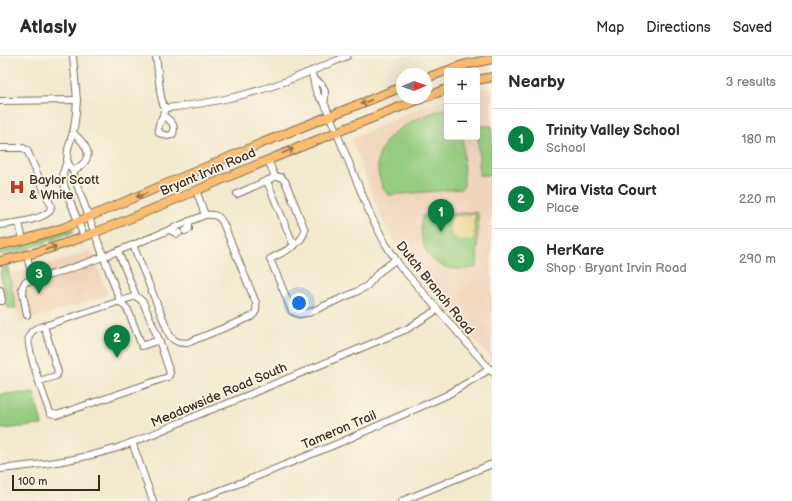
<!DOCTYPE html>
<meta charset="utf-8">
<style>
body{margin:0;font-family:"Balsamiq Sans",sans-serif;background:#f2f2f3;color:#2b2b33}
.controls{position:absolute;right:12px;top:12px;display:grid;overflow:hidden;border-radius:4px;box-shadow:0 4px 16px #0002}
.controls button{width:36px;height:36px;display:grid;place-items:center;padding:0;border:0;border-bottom:1px solid #e1e1e2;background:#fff;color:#2b2b33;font:20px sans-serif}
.compass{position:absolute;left:396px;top:12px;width:36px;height:36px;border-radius:50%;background:#fff;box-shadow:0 4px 16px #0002;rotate:88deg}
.scale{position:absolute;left:12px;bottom:10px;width:88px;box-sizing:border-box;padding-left:4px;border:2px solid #3b2a1e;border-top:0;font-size:11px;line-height:14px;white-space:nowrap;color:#3b2a1e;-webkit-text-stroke:3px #fcf5e5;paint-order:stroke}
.you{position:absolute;left:299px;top:247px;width:14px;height:14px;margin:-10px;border:3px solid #fff;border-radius:50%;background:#1a73e8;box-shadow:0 0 0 6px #1a73e833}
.badge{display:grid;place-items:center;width:26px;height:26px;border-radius:50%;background:#0b8043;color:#fff;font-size:13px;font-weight:700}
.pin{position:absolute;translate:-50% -33px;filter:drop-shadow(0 1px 2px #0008)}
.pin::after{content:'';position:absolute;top:21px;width:14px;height:12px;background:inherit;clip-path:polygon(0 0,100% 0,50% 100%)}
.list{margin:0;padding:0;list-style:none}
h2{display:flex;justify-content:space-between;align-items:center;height:52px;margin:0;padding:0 16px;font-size:17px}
h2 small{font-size:13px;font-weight:400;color:#7c7c81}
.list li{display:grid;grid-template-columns:26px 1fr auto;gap:12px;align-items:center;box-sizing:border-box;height:60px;padding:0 16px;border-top:1px solid #e1e1e2}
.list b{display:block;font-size:15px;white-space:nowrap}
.list p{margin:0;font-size:13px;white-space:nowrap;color:#7c7c81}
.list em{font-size:13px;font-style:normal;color:#7c7c81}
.map{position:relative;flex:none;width:492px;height:445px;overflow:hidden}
header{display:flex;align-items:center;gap:24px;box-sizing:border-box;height:56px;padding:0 20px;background:#fff;border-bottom:1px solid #e1e1e2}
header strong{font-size:19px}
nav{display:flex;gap:22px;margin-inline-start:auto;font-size:14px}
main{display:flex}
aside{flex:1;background:#fff}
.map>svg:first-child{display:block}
.built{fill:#f0d5bc}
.green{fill:#95cd80;stroke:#687c4f}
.sand{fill:#eeda9e;stroke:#94825e}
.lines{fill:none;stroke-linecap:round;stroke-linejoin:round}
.minor-casing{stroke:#7b6d5c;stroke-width:8}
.major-casing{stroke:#7b6d5c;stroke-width:10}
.minor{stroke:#fff;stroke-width:6}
.major{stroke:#fcbd6f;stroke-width:8}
.oneway{stroke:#926c42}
.labels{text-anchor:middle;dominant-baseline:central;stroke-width:3.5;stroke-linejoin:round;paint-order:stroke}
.street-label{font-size:13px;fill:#3b2a1e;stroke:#fcf5e5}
.poi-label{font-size:13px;fill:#3b2a1e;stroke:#fcf5e5;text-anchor:start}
</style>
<header>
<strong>Atlasly</strong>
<nav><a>Map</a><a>Directions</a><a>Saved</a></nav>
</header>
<main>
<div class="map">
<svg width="492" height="445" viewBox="0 0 492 445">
<rect width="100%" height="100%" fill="#fcf5e5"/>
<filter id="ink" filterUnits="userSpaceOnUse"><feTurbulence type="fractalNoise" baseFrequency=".025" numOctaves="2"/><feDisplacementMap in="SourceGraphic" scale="8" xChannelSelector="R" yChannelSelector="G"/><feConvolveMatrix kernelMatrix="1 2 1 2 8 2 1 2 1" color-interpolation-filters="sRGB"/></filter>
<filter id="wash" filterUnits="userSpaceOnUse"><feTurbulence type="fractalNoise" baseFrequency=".012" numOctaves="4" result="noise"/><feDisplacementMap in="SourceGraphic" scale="16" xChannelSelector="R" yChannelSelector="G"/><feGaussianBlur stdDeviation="0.9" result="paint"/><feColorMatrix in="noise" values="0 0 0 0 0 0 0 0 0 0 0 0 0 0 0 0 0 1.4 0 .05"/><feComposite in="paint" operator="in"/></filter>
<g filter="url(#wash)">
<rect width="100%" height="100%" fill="#f2e9ce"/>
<!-- built -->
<g class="built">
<path d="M492,31v273l-67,-77 -17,-20 -12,-19 -13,-23 -32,-82 54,-25 42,-15v38h30v-47z"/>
<path d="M91,194l17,45 -89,28 -10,-48 53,-14z"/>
</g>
<!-- green -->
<g class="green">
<path d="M447,52v29h16l1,49 -3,3 -73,6c-6,-8 -9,-16 -10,-26 -3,-36 41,-53 69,-61z"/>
<path d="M478,70h14v49h-13z"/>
<path d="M476,156l2,2 -1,53c-39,9 -61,-12 -55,-51z"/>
<path d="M73,173l1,2 -3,2 -44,16 -27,6v-7l34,-7 33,-11z"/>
<path d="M7,208l9,44h-8l-8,-35 2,-5z"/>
<path d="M34,337l8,32 -42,4v-35z"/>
</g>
<!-- sand -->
<path class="sand" d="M472,158l2,1 2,2 -2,3 1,18c-17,10 -33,-5 -23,-22z"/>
</g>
<g filter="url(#ink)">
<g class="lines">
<!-- minor casing -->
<g class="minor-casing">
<g id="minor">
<path d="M73,0l4,44 -1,13 -2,15 -6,21 -1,12 -4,12 1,12 20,52"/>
<path d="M156,0c2,14 3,28 5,41 1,4 3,9 3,12 1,11 -8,11 -5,24l9,3 5,-2c3,-9 -2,-13 -9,-18"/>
<path d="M311,15c5,12 1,21 13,31l47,114 14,27 15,23 92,106"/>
<path d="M315,24c9,4 12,12 9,22"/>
<path d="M0,45l77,-1"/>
<path d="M165,51l2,1c26,-3 53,-7 79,-14 35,-9 68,-24 101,-38"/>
<path d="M0,92h23l4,2 24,56 -1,5c-11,10 -36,12 -50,14"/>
<path d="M67,105l6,10 3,11 44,119 8,9 14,36 17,-6 11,33 -2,4 -111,38 -7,-2c-5,-13 -25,-68 -21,-77 3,-7 9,-8 15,-10l92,-30 -18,-45"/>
<path d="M73,115c22,-12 17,-24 0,-38"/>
<path d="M275,121h6l4,4 20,49c-3,15 -22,22 -35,29l22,52 7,3 9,-1 48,-21 11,-6 11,-13 17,-13"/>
<path d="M267,125l27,65"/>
<path d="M237,138l38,-17 -7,-17"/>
<path d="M19,167l4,17"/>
<path d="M170,174l7,4 2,-1"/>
<path d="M185,175l4,-2v-8"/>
<path d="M133,189l37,91c5,6 9,7 17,7l64,-26c5,-4 6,-7 5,-14l-33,-80c-4,-8 -9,-9 -18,-8"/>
<path d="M27,200l6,24c59,-16 116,-42 172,-65l-9,-25"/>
<path d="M0,234l2,11h-2"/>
<path d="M136,240l7,6 16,38"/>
<path d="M27,259l-5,-27 3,-6 8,-2"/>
<path d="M39,325l17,-5 2,-4 -14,-46"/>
<path d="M132,386l21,59"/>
<path d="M0,413c39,-4 80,-9 117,-21 37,-12 71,-31 107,-43l183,-76 30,-19"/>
<path d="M193,445l55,-21 91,-37 108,-48 43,-26"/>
<path d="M402,445l90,-37"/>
</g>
</g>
<!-- major casing -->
<g class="major-casing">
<g id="major">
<path d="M426,22l37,-13 29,-6"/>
<path d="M477,24l15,-3"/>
<path d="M426,41l21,-8"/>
<path d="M0,189l23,-5 40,-12 199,-85 140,-56"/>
<path d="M0,205c67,-13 130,-43 193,-69 76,-33 153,-64 230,-94"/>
</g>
</g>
<!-- minor -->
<use href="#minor" class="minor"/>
<!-- major -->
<use href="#major" class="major"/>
</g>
<!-- one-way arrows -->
<defs><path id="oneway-shaft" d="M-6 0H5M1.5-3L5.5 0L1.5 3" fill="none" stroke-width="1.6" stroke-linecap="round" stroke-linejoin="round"/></defs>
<g class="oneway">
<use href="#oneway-shaft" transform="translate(366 46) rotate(159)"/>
<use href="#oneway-shaft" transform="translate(288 95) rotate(-23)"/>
<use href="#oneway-shaft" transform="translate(142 139) rotate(157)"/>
<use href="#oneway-shaft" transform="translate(51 192) rotate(-19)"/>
</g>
</g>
<!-- icons -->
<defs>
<g id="hospital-bare" transform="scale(1.2)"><path d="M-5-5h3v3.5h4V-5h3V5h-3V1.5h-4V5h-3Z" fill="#c8321e" stroke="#fcf5e5" stroke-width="2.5" paint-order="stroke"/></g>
</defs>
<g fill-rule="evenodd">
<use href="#hospital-bare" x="17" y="131"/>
</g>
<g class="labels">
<!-- street labels -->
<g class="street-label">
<text transform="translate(208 116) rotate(-23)">Bryant Irvin Road</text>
<text transform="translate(435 232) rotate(51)">Dutch Branch Road</text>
<text transform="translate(219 339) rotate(-23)">Meadowside Road South</text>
<text transform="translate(339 374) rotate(-23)">Tameron Trail</text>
</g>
<!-- poi labels -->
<g class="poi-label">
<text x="29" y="124">Baylor Scott<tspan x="29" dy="15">&amp; White</tspan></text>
</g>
</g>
</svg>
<div class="controls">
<button>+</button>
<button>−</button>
</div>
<svg class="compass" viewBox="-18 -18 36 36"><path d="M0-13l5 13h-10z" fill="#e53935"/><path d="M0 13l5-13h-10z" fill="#7c7c81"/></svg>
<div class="scale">100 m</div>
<div class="you"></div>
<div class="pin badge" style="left:441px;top:176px">1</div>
<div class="pin badge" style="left:117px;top:302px">2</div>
<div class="pin badge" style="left:39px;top:238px">3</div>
</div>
<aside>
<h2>Nearby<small>3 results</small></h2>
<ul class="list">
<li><span class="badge">1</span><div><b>Trinity Valley School</b><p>School</p></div><em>180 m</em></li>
<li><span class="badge">2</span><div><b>Mira Vista Court</b><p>Place</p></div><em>220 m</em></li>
<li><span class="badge">3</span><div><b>HerKare</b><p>Shop · Bryant Irvin Road</p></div><em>290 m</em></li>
</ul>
</aside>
</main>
